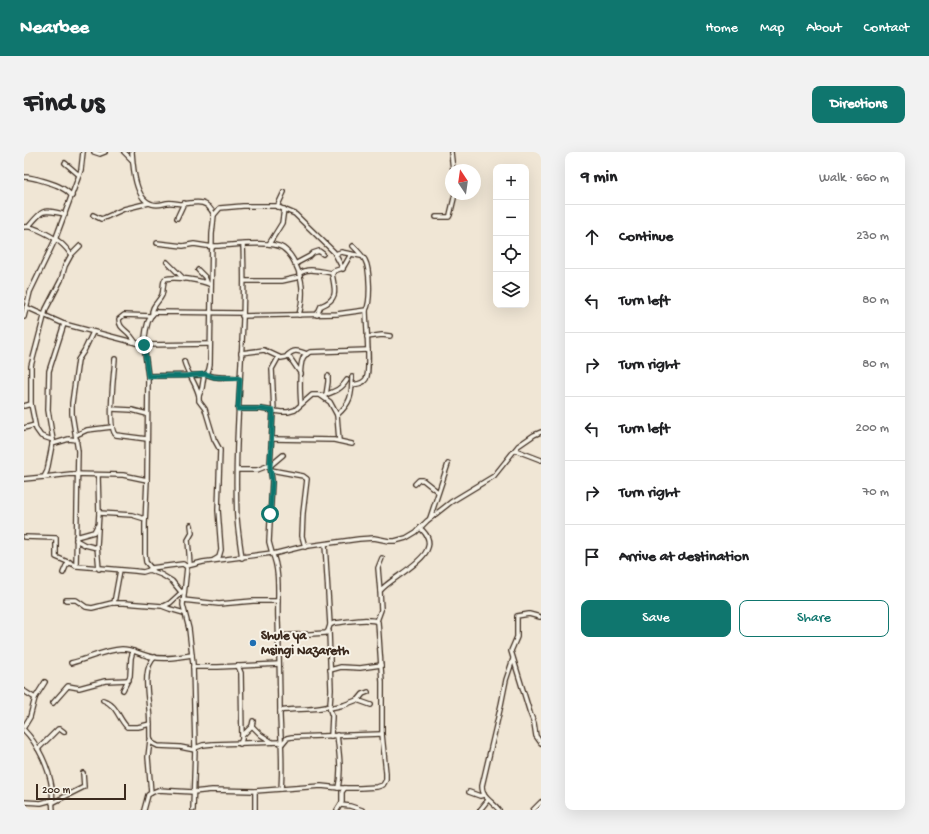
<!DOCTYPE html>
<meta charset="utf-8">
<style>
body{margin:0;font-family:"Gochi Hand",sans-serif;background:#f2f2f2;color:#202124}
.controls{position:absolute;right:12px;top:12px;display:grid;overflow:hidden;border-radius:8px;box-shadow:0 4px 16px #0002}
.controls button{width:36px;height:36px;display:grid;place-items:center;padding:0;border:0;border-bottom:1px solid #e0e0e0;background:#fff;color:#202124;font:20px sans-serif}
.compass{position:absolute;left:421px;top:12px;width:36px;height:36px;border-radius:50%;background:#fff;box-shadow:0 4px 16px #0002;rotate:347deg}
.scale{position:absolute;left:12px;bottom:10px;width:90px;box-sizing:border-box;padding-left:4px;border:2px solid #3b2a1e;border-top:0;font-size:11px;line-height:14px;white-space:nowrap;color:#3b2a1e;-webkit-text-stroke:3px #f7f3e8;paint-order:stroke}
.stop{position:absolute;width:12px;height:12px;margin:-9px;border:3px solid #0f766e;border-radius:50%;background:#fff}
.stop.end{background:#0f766e;border-color:#fff;box-shadow:0 1px 4px #0008}
.list{margin:0;padding:0;list-style:none}
h2{display:flex;justify-content:space-between;align-items:center;height:52px;margin:0;padding:0 16px;font-size:17px}
h2 small{font-size:13px;font-weight:400;color:#757577}
.list li{display:grid;grid-template-columns:26px 1fr auto;gap:12px;align-items:center;box-sizing:border-box;height:64px;padding:0 16px;border-top:1px solid #e0e0e0}
.list b{display:block;font-size:15px;white-space:nowrap}
.list em{font-size:13px;font-style:normal;color:#757577}
.actions{display:flex;gap:8px;padding:12px 16px}
.actions a{flex:1;padding:9px 0;border:1px solid #0f766e;border-radius:8px;text-align:center;font-size:14px;color:#0f766e}
.actions .main{background:#0f766e;color:#fff}
.icon{flex:none;width:22px;height:22px;fill:none;stroke:currentColor;stroke-width:2;stroke-linecap:round;stroke-linejoin:round}
.map{position:relative;flex:none;width:517px;height:658px;overflow:hidden;border-radius:8px}
header{display:flex;align-items:center;gap:24px;box-sizing:border-box;height:56px;padding:0 20px;background:#0f766e;color:#fff}
header strong{font-size:19px}
nav{display:flex;gap:22px;margin-inline-start:auto;font-size:14px}
.intro{display:flex;align-items:center;justify-content:space-between;box-sizing:border-box;height:96px;padding:0 24px}
h1{margin:0;font-size:28px}
.button{padding:10px 18px;border-radius:8px;background:#0f766e;color:#fff;font-size:14px;font-weight:700}
main{display:flex;gap:24px;padding:0 24px}
aside{flex:1;background:#fff;border-radius:8px;box-shadow:0 4px 16px #0002}
.map>svg:first-child{display:block}
.lines{fill:none;stroke-linecap:round;stroke-linejoin:round}
.minor-casing{stroke:#3b2a1e;stroke-width:6}
.minor{stroke:#f7f3e8;stroke-width:3.5}
.route{stroke:#0f766e;stroke-width:5}
.poi-dot{fill:#1f6fb2;stroke:#f7f3e8;stroke-width:1.5}
.labels{text-anchor:middle;dominant-baseline:central;stroke-width:4;stroke-linejoin:round;paint-order:stroke}
.poi-label{font-size:13px;font-weight:bold;fill:#3b2a1e;stroke:#f7f3e8;text-anchor:start}
</style>
<header>
<strong>Nearbee</strong>
<nav><a>Home</a><a>Map</a><a>About</a><a>Contact</a></nav>
</header>
<div class="intro"><h1>Find us</h1><a class="button">Directions</a></div>
<main>
<div class="map">
<svg width="517" height="658" viewBox="0 0 517 658">
<rect width="100%" height="100%" fill="#f0e6d5"/>
<filter id="ink" filterUnits="userSpaceOnUse"><feTurbulence type="fractalNoise" baseFrequency=".025" numOctaves="2"/><feDisplacementMap in="SourceGraphic" scale="8" xChannelSelector="R" yChannelSelector="G"/><feConvolveMatrix kernelMatrix="1 2 1 2 8 2 1 2 1" color-interpolation-filters="sRGB"/></filter>
<g filter="url(#ink)">
<g class="lines">
<!-- minor casing -->
<g class="minor-casing">
<g id="minor">
<path d="M70,0l6,2 5,-2"/>
<path d="M100,0l8,8"/>
<path d="M108,0c1,14 3,48 20,52 6,2 10,0 15,-1 5,-1 11,1 16,1 14,-2 24,-5 31,11"/>
<path d="M427,0l2,18"/>
<path d="M41,11l14,12"/>
<path d="M0,25c5,0 8,1 13,2 13,4 25,6 35,17"/>
<path d="M253,55l7,-15"/>
<path d="M69,63l8,4 3,-1 20,-9 25,-6"/>
<path d="M412,65h13l1,-2 5,-21"/>
<path d="M153,66l7,-15"/>
<path d="M5,74c15,-18 13,-16 36,-12"/>
<path d="M0,75c9,-2 32,11 39,18 3,3 6,6 8,10"/>
<path d="M133,91l26,3 11,-2 19,3"/>
<path d="M245,92l13,-21 2,-14"/>
<path d="M189,94c15,0 58,-6 70,2 7,5 12,14 15,22 6,15 5,30 1,45"/>
<path d="M311,102l6,-2 20,4"/>
<path d="M143,110l17,17"/>
<path d="M271,112l15,-8 3,-3 6,-2 4,3"/>
<path d="M174,118l7,7 2,5"/>
<path d="M275,122c9,-8 23,-2 34,-1"/>
<path d="M220,129h38l18,-4"/>
<path d="M2,155l38,17 80,21 66,-1"/>
<path d="M128,163c-1,-9 7,-13 10,-20 2,-6 0,-11 3,-16 9,-3 37,1 46,6"/>
<path d="M293,163l4,-9c18,-7 14,-16 11,-32l2,-3 9,-3 8,-14"/>
<path d="M218,164l95,-2 29,-4c5,-8 4,-41 -1,-50 -3,-5 -8,-10 -12,-14"/>
<path d="M0,165l6,-25 25,-52 26,-70 2,-18"/>
<path d="M343,185l15,-2 8,1"/>
<path d="M112,191c-2,-3 -4,-6 -6,-8 -5,-6 -11,-7 -11,-16l5,-4 27,1"/>
<path d="M217,201l23,-3 17,8 5,-1c7,-8 11,-7 21,-3"/>
<path d="M264,203l13,19"/>
<path d="M91,207c-1,12 -8,71 1,76l31,4"/>
<path d="M160,209c3,12 12,22 15,35"/>
<path d="M182,222c11,6 23,1 34,5"/>
<path d="M180,223l-2,13 -3,8v5l6,8 9,30 6,11 -2,60 3,40 -2,7 -5,3"/>
<path d="M124,224l56,-1c5,-2 5,-6 6,-11l2,-130 2,-19 6,-7 23,-2h33l19,8 39,38 9,17"/>
<path d="M328,233c5,-1 11,-1 14,-6 5,-8 0,-56 0,-69"/>
<path d="M302,243l2,-13v-6"/>
<path d="M298,244c11,-4 19,-6 25,-16"/>
<path d="M277,252c-1,-9 -2,-38 2,-46 1,-3 4,-4 7,-6l58,-2"/>
<path d="M0,254l7,-2"/>
<path d="M88,257l20,1 15,4"/>
<path d="M214,257h23l20,3h7l7,-2 17,-15h8l10,7 7,13 2,26"/>
<path d="M250,259l-2,-42 5,-9 1,-3"/>
<path d="M313,263c14,-12 15,-20 15,-38"/>
<path d="M0,276l11,-3"/>
<path d="M52,283l11,-5 25,-3"/>
<path d="M248,287l62,1 18,4"/>
<path d="M29,288l-12,-4 -5,-7 -5,-25v-38l15,-57 15,-29 4,-14 6,-11 9,-9"/>
<path d="M28,292l17,-5 8,1"/>
<path d="M491,298l26,10"/>
<path d="M246,314l13,-11"/>
<path d="M213,318h20l13,-5"/>
<path d="M247,318l32,6 4,3 -4,34 -1,23 3,11"/>
<path d="M74,324l1,37 -2,33 2,23"/>
<path d="M20,325l27,-3 52,1 24,5"/>
<path d="M0,327l20,-2 3,-6 6,-31 -5,-30 1,-39 15,-47"/>
<path d="M391,332l4,-4h4l15,12"/>
<path d="M75,361l33,2 13,4"/>
<path d="M406,366l18,-54"/>
<path d="M0,385l32,1v19l21,9 58,5 8,1 10,-3"/>
<path d="M52,385l18,-5 3,-6"/>
<path d="M52,388l9,5 12,3"/>
<path d="M301,392l5,81"/>
<path d="M248,401l-3,-11 3,-61 -2,-15 3,-55"/>
<path d="M249,402l28,-7 58,-8 15,-1 15,3h6l11,-3 10,-6 11,-11 24,-19 43,-26 24,-30 16,-11 7,-3"/>
<path d="M218,406c-2,-14 -4,-27 -5,-40 -4,-91 10,-182 6,-273"/>
<path d="M166,413l-2,-25 4,-7 -1,-8"/>
<path d="M52,414l2,-115 -6,-37v-11l6,-43 6,-9 9,-19"/>
<path d="M163,414l16,-4 69,-9c9,18 5,47 6,66 1,33 2,65 2,97 1,25 3,49 1,73"/>
<path d="M125,418l13,5 10,6 9,11"/>
<path d="M39,421l3,-7 4,-4"/>
<path d="M356,439l-2,-23 4,-10"/>
<path d="M42,448h10l10,7 6,1 20,-5h12l38,3 8,3 14,4"/>
<path d="M159,448l36,4 34,-3h25"/>
<path d="M90,451l6,-33"/>
<path d="M140,454l6,-3 13,-12"/>
<path d="M516,465l-11,-3 -12,2v21l-6,14 19,62 4,10 2,13 5,7"/>
<path d="M353,469l4,-11 -1,-19c14,-17 70,-38 40,-63"/>
<path d="M131,505c-13,11 -7,37 -6,52 1,9 1,19 1,28l2,6 6,3 22,1 15,3"/>
<path d="M47,511c17,-4 33,-13 51,-14 10,0 20,6 30,8 13,3 27,0 40,-2"/>
<path d="M214,514l3,7 1,66 -2,5"/>
<path d="M169,515h25l61,-3"/>
<path d="M306,518l11,-3 19,1 21,-3"/>
<path d="M99,538l7,-14 1,-18 2,-7"/>
<path d="M0,539l11,7"/>
<path d="M79,548c14,5 15,18 24,27h11l12,-3"/>
<path d="M334,548l5,-6 5,-2"/>
<path d="M29,551l15,-17 11,2 26,-7 24,-1"/>
<path d="M305,555l3,9 -1,20"/>
<path d="M306,556l14,-3 13,-5 14,5"/>
<path d="M256,559c12,-3 43,0 50,-6l1,-15 -2,-59"/>
<path d="M228,574l9,9 11,7"/>
<path d="M0,575l6,-10 5,-19 10,-16"/>
<path d="M0,578c14,14 25,38 28,58 1,8 0,15 1,22"/>
<path d="M313,583c2,17 5,36 1,53"/>
<path d="M218,584l10,-10 1,-5"/>
<path d="M126,588l-2,17 3,36"/>
<path d="M258,592l5,-6 5,-1 90,-3"/>
<path d="M171,596l8,-3 10,-1 68,-2"/>
<path d="M14,597l20,-20h2l4,3"/>
<path d="M445,640l11,4 4,-1"/>
<path d="M0,650l17,1 11,-3"/>
<path d="M28,651l32,-16 -1,-14"/>
<path d="M317,653l9,1 12,4"/>
<path d="M120,658l4,-15 3,-2 7,-3 35,2 19,-2 43,1 66,-5 18,2h21l17,-1 6,-2 3,-5v-7l-4,-39v-52l-4,-60c-9,-5 -33,0 -44,1l-4,2 -2,6 -2,2 -47,3"/>
<path d="M169,658l2,-62 -2,-84 -4,-35 -6,-24 4,-38 -4,-3 -32,4 -5,-6 -1,-8v-30l2,-44 1,-104 -4,-31 2,-15 2,-8 3,-6 4,-4 88,1"/>
<path d="M231,658v-19"/>
<path d="M313,658l5,-8v-10l3,-4"/>
<path d="M456,658l8,-10"/>
<path d="M475,658c-7,-9 -17,-12 -17,-24l19,-81 5,-25 7,-21"/>
<path d="M509,658l8,-8"/>
</g>
</g>
<!-- minor -->
<use href="#minor" class="minor"/>
</g>
</g>
<g class="lines" filter="url(#ink)">
<!-- route -->
<path class="route" d="M120,193l4,31h37l21,-2 8,3 22,1 4,1 -2,30h23l12,2 -3,55 2,16 -2,32"/>
</g>
<!-- markers -->
<circle class="poi-dot" cx="229" cy="491" r="4"/>
<g class="labels">
<!-- poi labels -->
<g class="poi-label">
<text x="237" y="484">Shule ya<tspan x="237" dy="15">Msingi Nazareth</tspan></text>
</g>
</g>
</svg>
<div class="controls">
<button>+</button>
<button>−</button>
<button><svg class="icon" aria-label="locate" viewBox="0 0 24 24"><circle cx="12" cy="12" r="6"/><path d="M12 2v4M12 18v4M2 12h4M18 12h4"/></svg></button>
<button><svg class="icon" aria-label="layers" viewBox="0 0 24 24"><path d="M12 4l9 5-9 5-9-5zM3 14l9 5 9-5"/></svg></button>
</div>
<svg class="compass" viewBox="-18 -18 36 36"><path d="M0-13l5 13h-10z" fill="#e53935"/><path d="M0 13l5-13h-10z" fill="#757577"/></svg>
<div class="scale">200 m</div>
<div class="stop" style="left:246px;top:362px"></div>
<div class="stop end" style="left:120px;top:193px"></div>
</div>
<aside>
<h2>9 min<small>Walk · 660 m</small></h2>
<ul class="list">
<li><svg class="icon" aria-label="ahead" viewBox="0 0 24 24"><path d="M12 20V5M6 11l6-6 6 6"/></svg><div><b>Continue</b></div><em>230 m</em></li>
<li><svg class="icon" aria-label="left" viewBox="0 0 24 24"><path d="M17 20v-9H6M10 6l-5 5 5 5"/></svg><div><b>Turn left</b></div><em>80 m</em></li>
<li><svg class="icon" aria-label="right" viewBox="0 0 24 24"><path d="M7 20v-9h11M14 6l5 5-5 5"/></svg><div><b>Turn right</b></div><em>80 m</em></li>
<li><svg class="icon" aria-label="left" viewBox="0 0 24 24"><path d="M17 20v-9H6M10 6l-5 5 5 5"/></svg><div><b>Turn left</b></div><em>200 m</em></li>
<li><svg class="icon" aria-label="right" viewBox="0 0 24 24"><path d="M7 20v-9h11M14 6l5 5-5 5"/></svg><div><b>Turn right</b></div><em>70 m</em></li>
<li><svg class="icon" aria-label="arrive" viewBox="0 0 24 24"><path d="M6 21V4h12l-3 4 3 4H6"/></svg><div><b>Arrive at destination</b></div></li>
</ul>
<div class="actions"><a class="main">Save</a><a>Share</a></div>
</aside>
</main>
